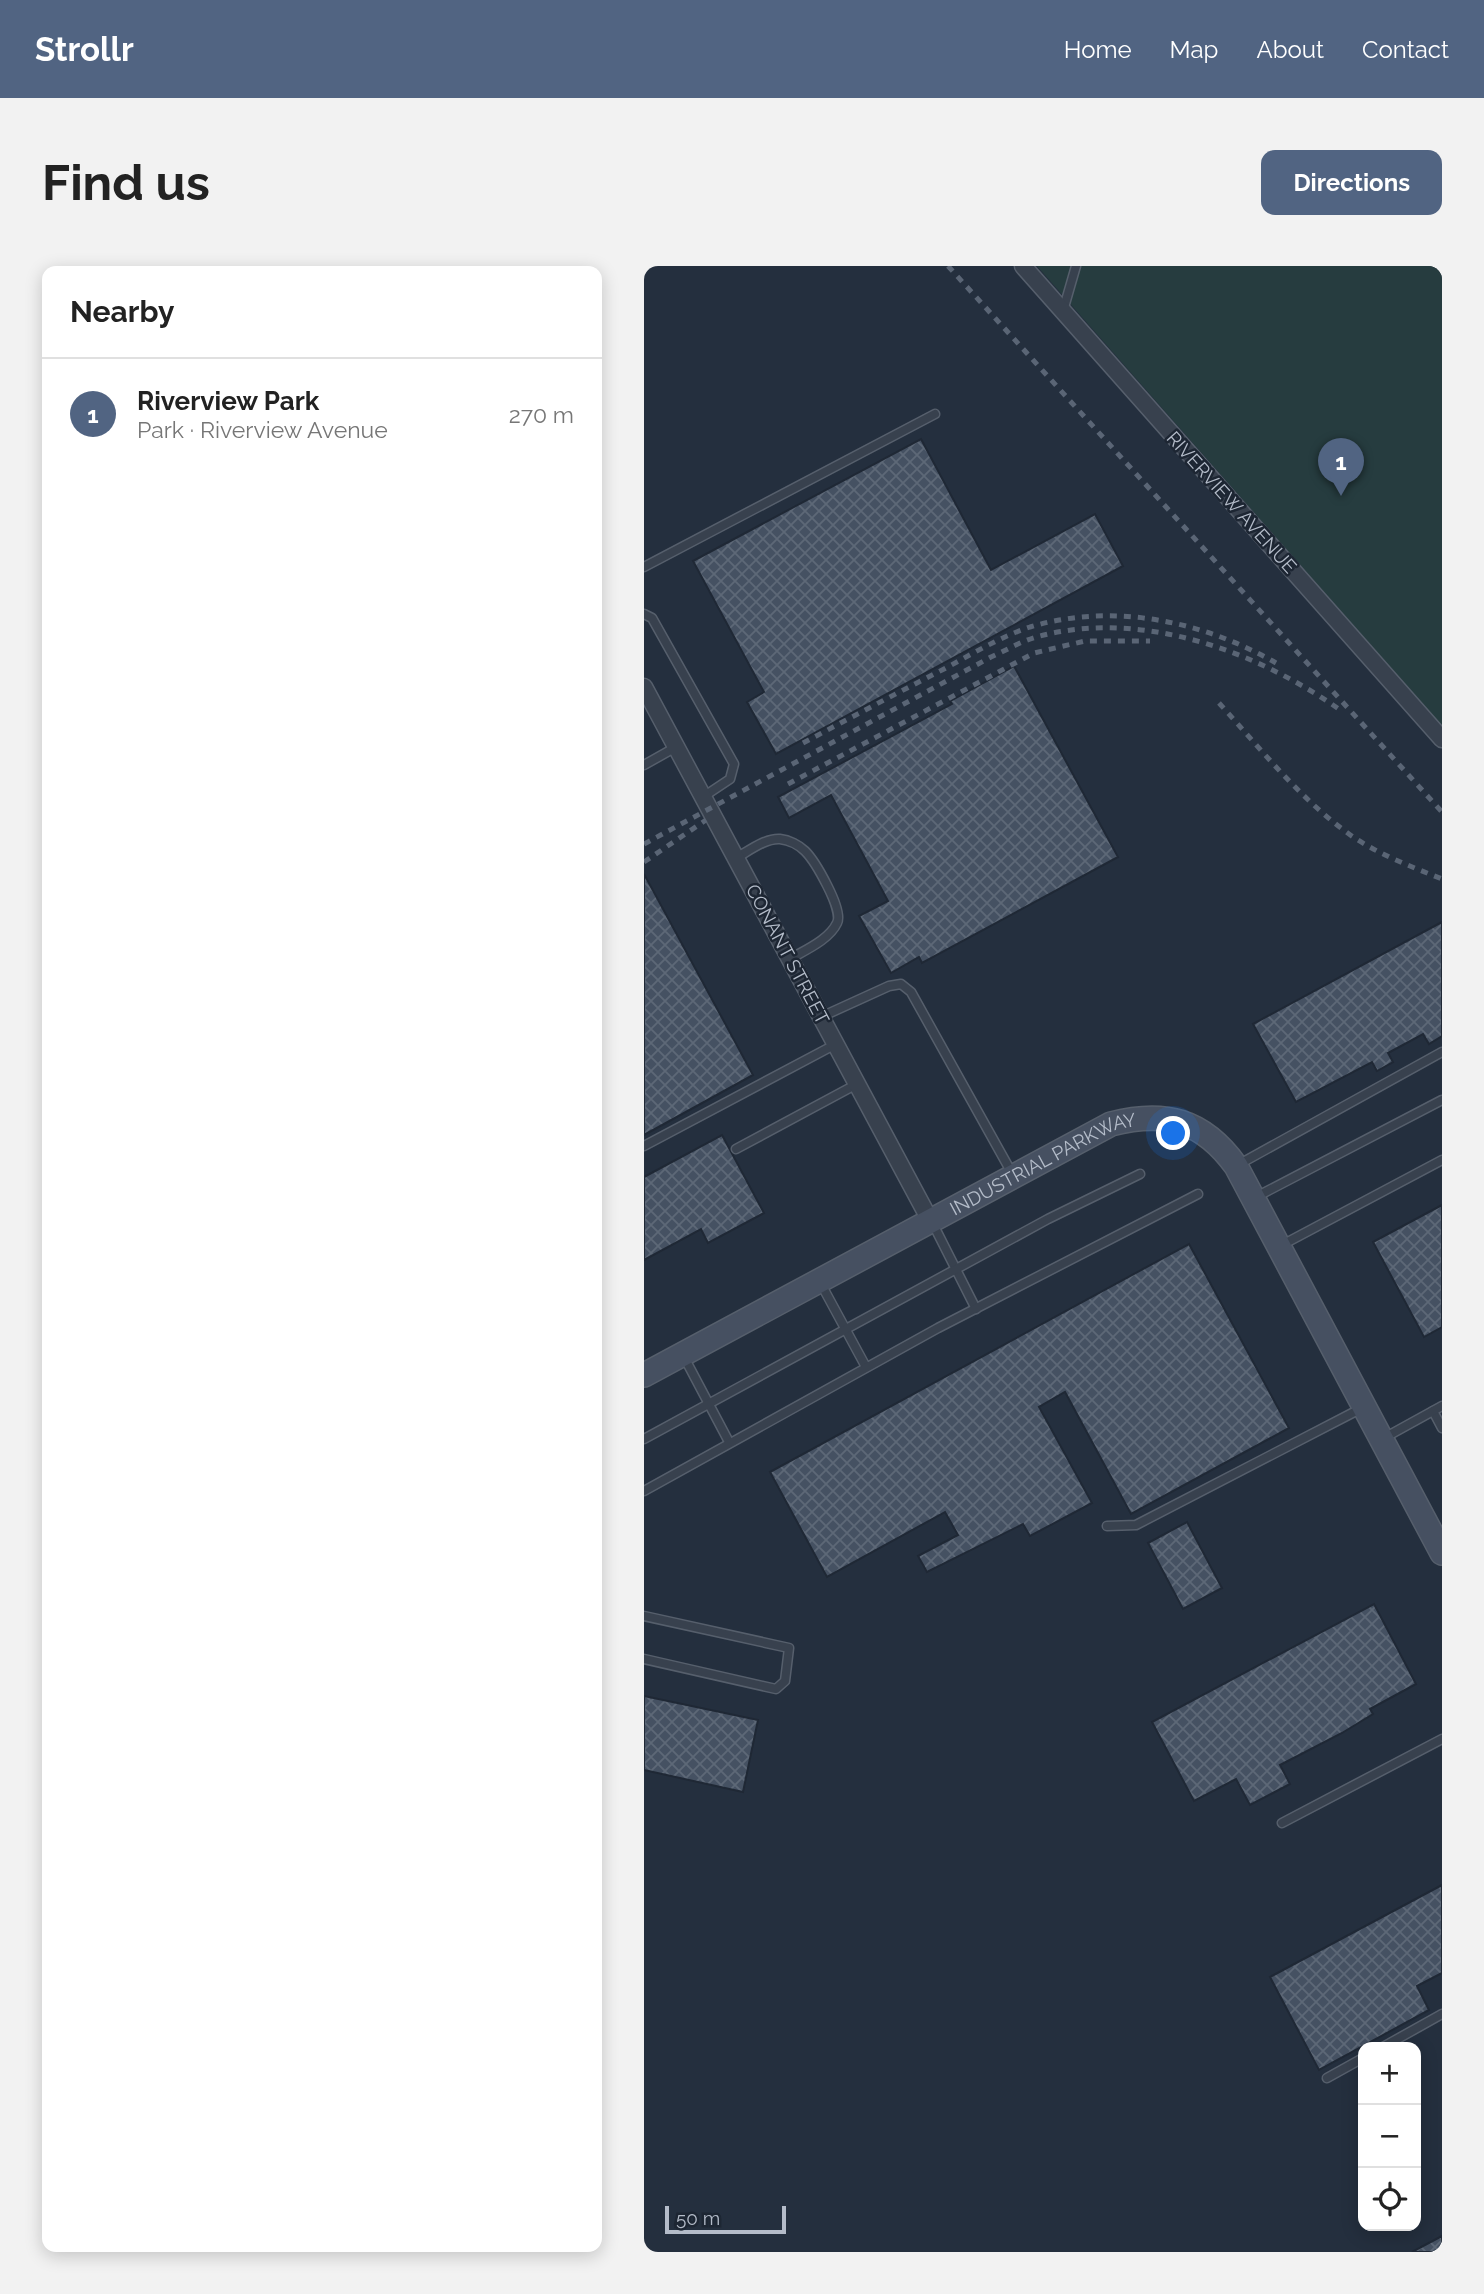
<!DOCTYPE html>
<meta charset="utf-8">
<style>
body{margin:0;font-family:Raleway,sans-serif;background:#f2f2f2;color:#222}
.controls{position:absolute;right:21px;bottom:21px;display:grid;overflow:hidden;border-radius:14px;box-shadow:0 4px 18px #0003}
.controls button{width:63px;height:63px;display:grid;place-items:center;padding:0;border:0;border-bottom:2px solid #e0e0e0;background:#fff;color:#222;font:35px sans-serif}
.scale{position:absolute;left:21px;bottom:18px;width:121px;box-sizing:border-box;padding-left:7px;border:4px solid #b4bcc9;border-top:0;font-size:19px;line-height:24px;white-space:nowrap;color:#b4bcc9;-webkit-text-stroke:5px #1d2633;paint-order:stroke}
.you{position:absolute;left:530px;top:868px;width:24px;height:24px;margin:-18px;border:5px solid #fff;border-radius:50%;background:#1a73e8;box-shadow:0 0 0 10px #1a73e833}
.badge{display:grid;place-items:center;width:46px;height:46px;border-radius:50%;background:#516482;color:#fff;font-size:23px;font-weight:700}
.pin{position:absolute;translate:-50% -58px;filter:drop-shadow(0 2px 4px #0008)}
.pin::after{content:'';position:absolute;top:37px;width:24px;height:21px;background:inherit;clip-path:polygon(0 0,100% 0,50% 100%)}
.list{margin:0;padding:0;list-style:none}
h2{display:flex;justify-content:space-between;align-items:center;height:91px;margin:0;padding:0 28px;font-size:30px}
h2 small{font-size:23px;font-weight:400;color:#767676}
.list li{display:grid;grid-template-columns:46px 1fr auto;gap:21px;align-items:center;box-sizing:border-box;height:112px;padding:0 28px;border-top:2px solid #e0e0e0}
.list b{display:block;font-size:26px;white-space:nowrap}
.list p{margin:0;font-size:23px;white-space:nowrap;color:#767676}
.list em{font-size:23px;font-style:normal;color:#767676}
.icon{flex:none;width:38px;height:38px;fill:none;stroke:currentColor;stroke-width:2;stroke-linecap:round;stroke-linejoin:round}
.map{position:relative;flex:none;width:798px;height:1986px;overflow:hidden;border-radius:14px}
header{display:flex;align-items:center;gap:42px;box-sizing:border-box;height:98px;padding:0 35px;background:#516482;color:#fff}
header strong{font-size:33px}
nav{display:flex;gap:38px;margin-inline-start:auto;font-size:24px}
.intro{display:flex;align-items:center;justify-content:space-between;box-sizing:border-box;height:168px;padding:0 42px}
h1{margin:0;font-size:49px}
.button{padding:18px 32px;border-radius:14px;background:#516482;color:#fff;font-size:24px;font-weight:700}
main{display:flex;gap:42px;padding:0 42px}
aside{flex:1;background:#fff;border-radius:14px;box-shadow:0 4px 18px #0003}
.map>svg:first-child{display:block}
.green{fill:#263c3f}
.building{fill:url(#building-cross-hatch);stroke:#1f2835;stroke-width:2}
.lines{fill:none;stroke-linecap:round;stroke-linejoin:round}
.lane-casing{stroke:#565f6c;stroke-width:11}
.street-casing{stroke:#565f6c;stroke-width:19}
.secondary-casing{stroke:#565f6c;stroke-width:26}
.lane{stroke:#38414e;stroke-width:8}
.street{stroke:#38414e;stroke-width:16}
.secondary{stroke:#465061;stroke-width:23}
.rail{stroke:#5a6575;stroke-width:5;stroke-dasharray:7 7;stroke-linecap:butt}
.labels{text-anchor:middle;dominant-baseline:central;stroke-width:5;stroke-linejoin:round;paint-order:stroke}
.street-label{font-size:19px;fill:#b4bcc9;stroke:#1d2633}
</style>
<header>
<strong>Strollr</strong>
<nav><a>Home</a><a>Map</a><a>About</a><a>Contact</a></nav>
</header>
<div class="intro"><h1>Find us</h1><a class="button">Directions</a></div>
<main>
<aside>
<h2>Nearby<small></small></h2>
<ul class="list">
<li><span class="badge">1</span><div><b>Riverview Park</b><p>Park · Riverview Avenue</p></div><em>270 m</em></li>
</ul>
</aside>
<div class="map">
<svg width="798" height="1986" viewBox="0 0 798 1986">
<defs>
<pattern id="building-cross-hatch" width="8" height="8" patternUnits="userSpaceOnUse" patternTransform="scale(1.75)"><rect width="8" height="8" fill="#455162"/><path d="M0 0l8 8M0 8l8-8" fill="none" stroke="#5d6877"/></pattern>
</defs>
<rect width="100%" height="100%" fill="#242f3e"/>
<!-- green -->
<path class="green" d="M393,0h405v460z"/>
<!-- building -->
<g class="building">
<path d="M277,173l70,131 104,-56 28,52 -347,188 -29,-52 17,-10 -71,-131z"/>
<path d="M370,400l104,191 -196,106 -3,-6 -28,16 -32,-57 29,-15 -57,-106 -42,23 -11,-21 174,-93 -2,-3z"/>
<path d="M0,608l109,201 -109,60z"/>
<path d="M798,656v114l-13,8 -6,-10 -35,19 5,9 -16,9 -5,-9 -76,40 -43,-78z"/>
<path d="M78,869l42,78 -56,30 -7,-14 -57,31v-83z"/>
<path d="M798,939v122l-18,10 -51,-95z"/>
<path d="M545,978l100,184 -158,86 -66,-122 -26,15 53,96 -62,33 -7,-12 -96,48 -9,-16 40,-21 -13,-23 -118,65 -57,-105z"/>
<path d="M543,1256l35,66 -39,21 -35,-66z"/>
<path d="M730,1338l42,80 -46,25 3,5 -31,19 -62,32 10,19 -40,21 -14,-26 -42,22 -42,-79z"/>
<path d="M0,1430l114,24 -15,72 -99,-22z"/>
<path d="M798,1619v88l-25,13 12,24 -110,60 -49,-93z"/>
<path d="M798,1970v16h-30z"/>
</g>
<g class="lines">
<!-- lane casing -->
<g class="lane-casing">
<g id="lane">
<path d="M419,45l13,-45"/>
<path d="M0,301l291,-153"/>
<path d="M0,348l8,4 82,146 -4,15 -27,18"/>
<path d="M0,499l32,-18"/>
<path d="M92,592c13,-7 29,-20 44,-19 9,1 19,6 25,12 10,10 39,59 32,72 -8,17 -32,27 -47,36"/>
<path d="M177,751l68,-31 12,-2 10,8 102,183"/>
<path d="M0,880l192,-102"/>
<path d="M92,883l121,-65"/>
<path d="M592,900l206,-114"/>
<path d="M610,932l188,-98"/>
<path d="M289,958l43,85"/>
<path d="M638,979l160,-85"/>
<path d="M177,1018l45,83"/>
<path d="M40,1091l45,85"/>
<path d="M789,1145l9,17"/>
<path d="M740,1172l58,-32"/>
<path d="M0,1173l404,-220 92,-45"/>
<path d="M0,1225l294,-163 260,-134"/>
<path d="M463,1260l29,-1 226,-117"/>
<path d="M0,1350l145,32 -4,33 -9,8 -132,-30"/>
<path d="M638,1557l160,-84"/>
<path d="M739,1781l59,-33"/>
<path d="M683,1812l36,-20"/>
</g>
</g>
<!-- street casing -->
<g class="street-casing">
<g id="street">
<path d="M379,0l419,473"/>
<path d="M0,421l287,535"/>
</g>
</g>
<!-- secondary casing -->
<g class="secondary-casing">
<g id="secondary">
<path id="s1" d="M0,1109l467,-251c54,-14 92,-4 125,42l206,387"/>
</g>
</g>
<!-- lane -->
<use href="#lane" class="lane"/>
<!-- street -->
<use href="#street" class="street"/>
<!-- secondary -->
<use href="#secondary" class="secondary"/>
<!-- rail -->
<g class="rail">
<path d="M304,0l494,546"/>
<path d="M575,437c41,45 80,95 130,131 28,20 61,32 93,45"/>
<path d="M159,477c47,-25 94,-50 141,-74 28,-15 56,-32 86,-42 83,-25 173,-6 246,36"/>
<path d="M144,518l246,-131 51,-12h65"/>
<path d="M0,578l347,-187c16,-7 32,-17 49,-21 103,-27 219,16 303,76"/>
<path d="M0,596l62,-42"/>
</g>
</g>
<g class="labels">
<!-- street labels -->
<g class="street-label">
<text transform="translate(588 236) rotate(48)">RIVERVIEW AVENUE</text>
<text transform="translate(144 688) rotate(62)">CONANT STREET</text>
<text stroke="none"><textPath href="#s1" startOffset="452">INDUSTRIAL PARKWAY</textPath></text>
</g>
</g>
</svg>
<div class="controls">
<button>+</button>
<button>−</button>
<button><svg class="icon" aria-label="locate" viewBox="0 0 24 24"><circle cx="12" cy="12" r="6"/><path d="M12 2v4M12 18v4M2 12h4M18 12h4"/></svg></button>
</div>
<div class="scale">50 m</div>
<div class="you"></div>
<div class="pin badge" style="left:697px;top:230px">1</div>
</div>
</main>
